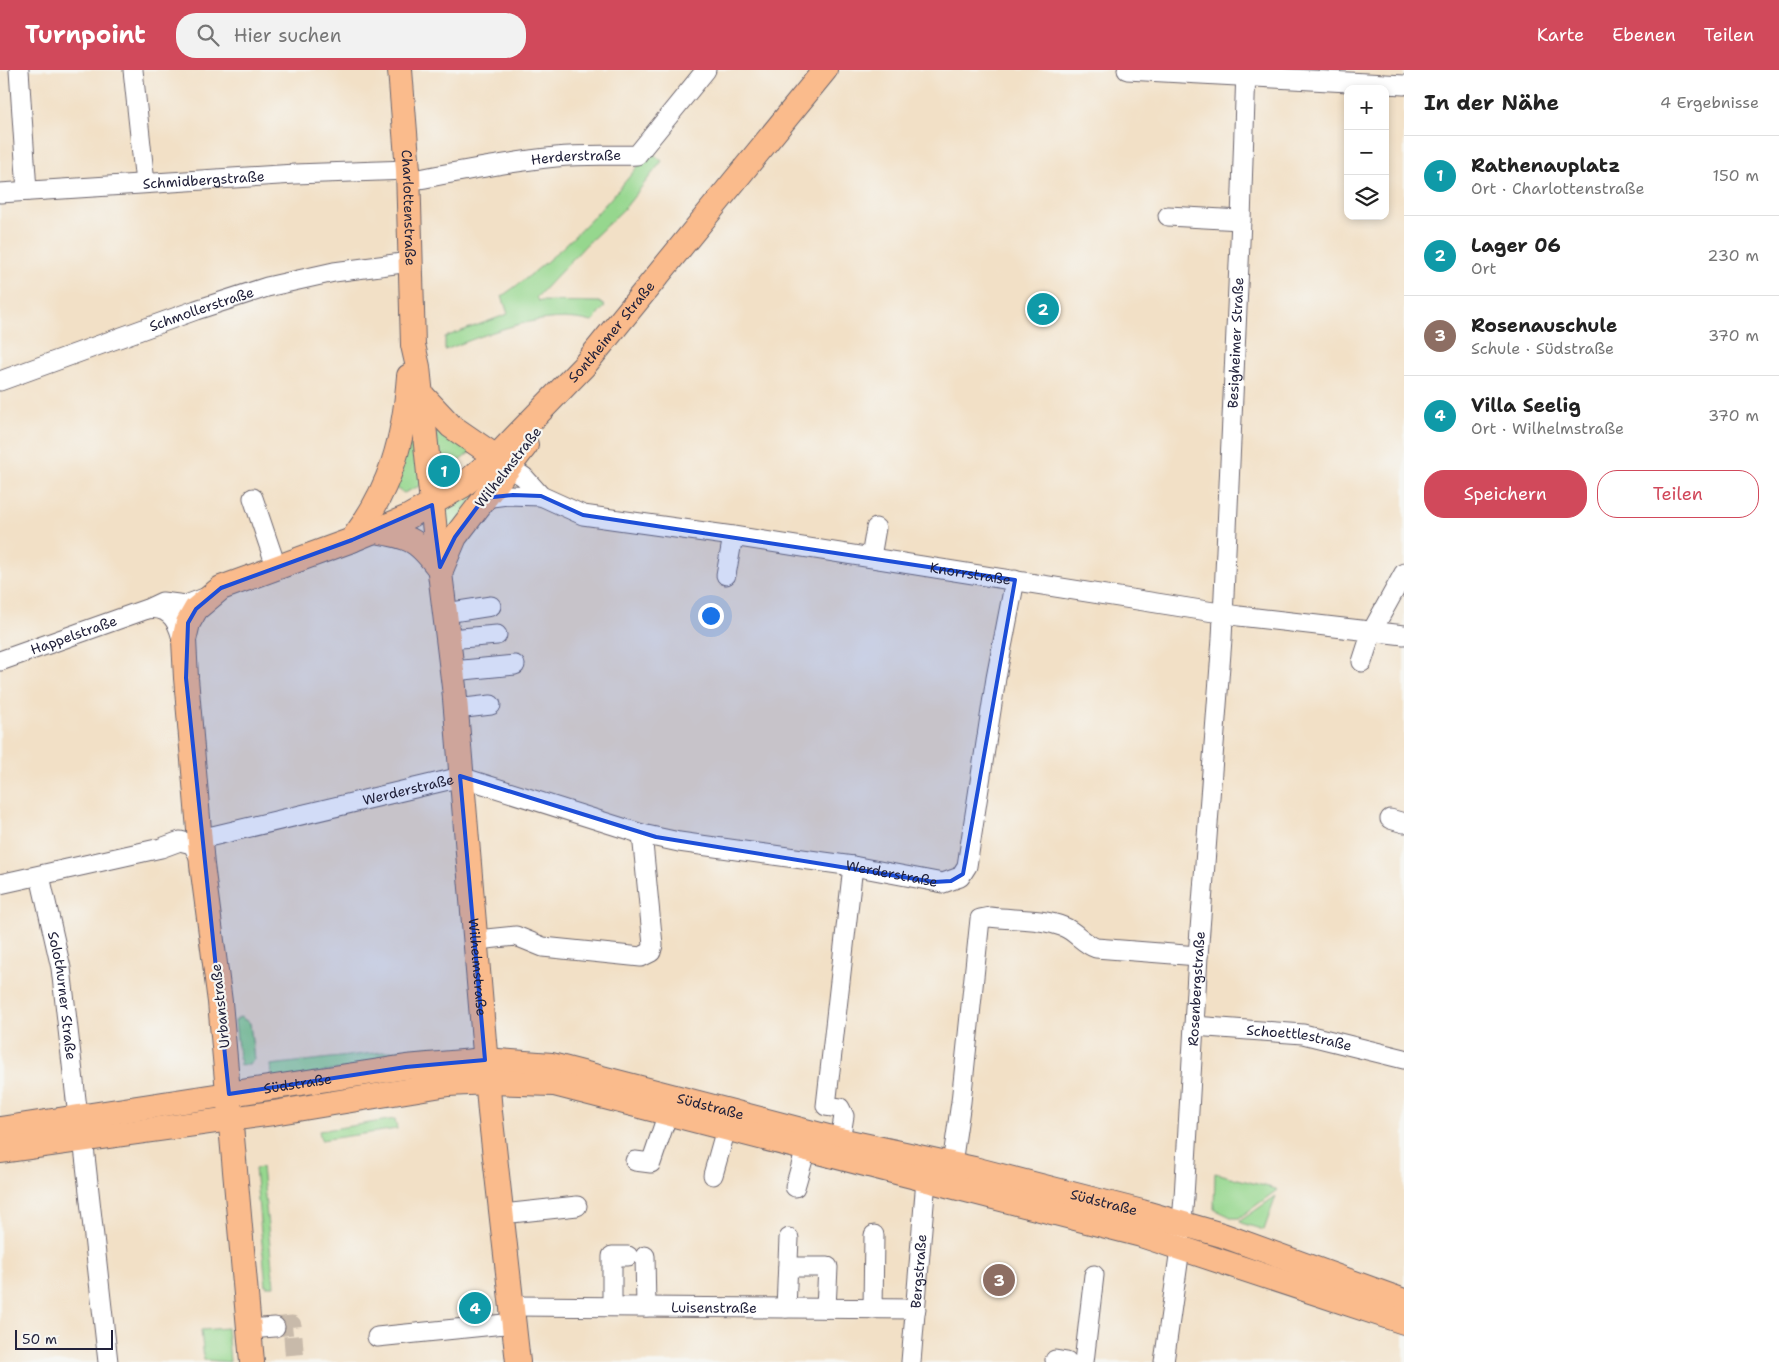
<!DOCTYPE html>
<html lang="de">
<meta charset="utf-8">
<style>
body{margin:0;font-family:"Shantell Sans",sans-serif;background:#f2f2f2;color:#222}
.controls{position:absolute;right:15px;top:15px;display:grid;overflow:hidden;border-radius:10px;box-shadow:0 2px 8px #0003}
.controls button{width:45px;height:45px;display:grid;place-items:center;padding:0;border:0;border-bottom:1px solid #e0e0e0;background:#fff;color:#222;font:25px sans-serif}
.scale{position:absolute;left:15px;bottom:12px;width:98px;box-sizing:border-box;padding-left:5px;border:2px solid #22223b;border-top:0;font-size:14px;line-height:18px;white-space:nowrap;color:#22223b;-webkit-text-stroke:4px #f6f6f2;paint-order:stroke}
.you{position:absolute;left:710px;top:545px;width:18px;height:18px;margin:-12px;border:4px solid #fff;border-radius:50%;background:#1a73e8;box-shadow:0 0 0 8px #1a73e833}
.badge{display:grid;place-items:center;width:32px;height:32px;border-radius:50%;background:#d1495b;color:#fff;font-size:16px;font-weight:700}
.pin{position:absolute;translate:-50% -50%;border:2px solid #fff;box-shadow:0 1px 5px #0006}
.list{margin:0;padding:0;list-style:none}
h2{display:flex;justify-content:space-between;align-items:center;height:65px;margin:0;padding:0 20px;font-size:21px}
h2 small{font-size:16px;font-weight:400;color:#767676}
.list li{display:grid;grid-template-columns:32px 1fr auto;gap:15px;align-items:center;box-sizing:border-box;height:80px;padding:0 20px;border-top:1px solid #e0e0e0}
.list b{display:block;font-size:19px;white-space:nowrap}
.list p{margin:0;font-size:16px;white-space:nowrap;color:#767676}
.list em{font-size:16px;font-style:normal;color:#767676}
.actions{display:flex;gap:10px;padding:15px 20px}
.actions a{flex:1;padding:11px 0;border:1px solid #d1495b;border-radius:20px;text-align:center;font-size:18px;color:#d1495b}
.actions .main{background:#d1495b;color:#fff}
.icon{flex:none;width:28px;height:28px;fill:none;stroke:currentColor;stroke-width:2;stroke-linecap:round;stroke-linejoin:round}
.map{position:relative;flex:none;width:1404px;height:1292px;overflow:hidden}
header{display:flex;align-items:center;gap:30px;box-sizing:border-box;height:70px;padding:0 25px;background:#d1495b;color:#fff}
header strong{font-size:24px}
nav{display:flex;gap:28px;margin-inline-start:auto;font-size:18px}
.search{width:350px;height:45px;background:#f2f2f2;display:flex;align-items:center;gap:12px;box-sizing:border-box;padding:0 18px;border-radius:20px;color:#767676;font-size:19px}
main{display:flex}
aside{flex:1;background:#fff}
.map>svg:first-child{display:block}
.green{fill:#96d78e;stroke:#5c7c64}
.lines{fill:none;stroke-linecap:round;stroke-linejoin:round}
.minor-tunnel{stroke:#c8baaa;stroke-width:19;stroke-dasharray:19 9;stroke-linecap:butt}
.minor-casing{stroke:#6b646c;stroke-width:21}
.major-casing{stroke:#6b646c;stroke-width:26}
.minor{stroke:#fff;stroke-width:19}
.major{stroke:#fabb8c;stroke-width:24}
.marked{fill:#1d4ed8;fill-opacity:0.2;stroke:#1d4ed8;stroke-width:4;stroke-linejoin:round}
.labels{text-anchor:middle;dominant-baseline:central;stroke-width:4.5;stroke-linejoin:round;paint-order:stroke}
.street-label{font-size:14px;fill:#22223b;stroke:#f6f6f2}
</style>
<header>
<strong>Turnpoint</strong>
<div class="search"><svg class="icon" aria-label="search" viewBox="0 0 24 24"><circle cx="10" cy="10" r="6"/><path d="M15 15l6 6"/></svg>Hier suchen</div>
<nav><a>Karte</a><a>Ebenen</a><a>Teilen</a></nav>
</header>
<main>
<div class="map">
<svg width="1404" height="1292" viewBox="0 0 1404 1292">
<rect width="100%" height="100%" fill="#f6f6f2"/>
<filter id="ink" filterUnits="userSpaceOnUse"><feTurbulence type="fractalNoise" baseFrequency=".02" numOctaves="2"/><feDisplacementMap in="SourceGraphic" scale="10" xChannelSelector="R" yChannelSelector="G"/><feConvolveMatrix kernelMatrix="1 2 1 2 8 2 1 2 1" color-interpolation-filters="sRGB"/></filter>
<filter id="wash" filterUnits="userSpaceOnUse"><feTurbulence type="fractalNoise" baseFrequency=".0096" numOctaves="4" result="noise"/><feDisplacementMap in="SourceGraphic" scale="20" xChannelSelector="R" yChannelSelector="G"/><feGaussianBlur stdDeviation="1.12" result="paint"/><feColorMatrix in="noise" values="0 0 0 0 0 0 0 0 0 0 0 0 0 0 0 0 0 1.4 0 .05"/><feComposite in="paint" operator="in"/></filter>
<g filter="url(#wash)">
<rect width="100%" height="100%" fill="#f2e0c6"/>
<!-- green -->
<g class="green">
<path d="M650,81l12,10 -37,47 -40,38 -49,52 3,3 60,1 6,4 -13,16c-47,-13 -103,11 -147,28v-13l63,-23 -6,-18c58,-40 105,-90 148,-145z"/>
<path d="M434,345l39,35 -34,27z"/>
<path d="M412,350l12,64 -20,9 -11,-6z"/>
<path d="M486,407l-32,52 -8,-2 -3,-20z"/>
<path d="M240,947l10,6 4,36 -4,5 -10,1 -5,-44z"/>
<path d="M434,976l5,8 -167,26 -1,-15z"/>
<path d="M395,1049l2,10 -76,11 -2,-9z"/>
<path d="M262,1097l12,119h-8l-11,-118z"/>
<path d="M1215,1103l61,16 1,1 -38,28h-6l-19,-9z"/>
<path d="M1276,1126l-12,34 -23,-7 -1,-2z"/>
<path d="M227,1258l3,34 -26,-2 -3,-30z"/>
</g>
</g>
<g filter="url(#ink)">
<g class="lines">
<!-- minor-tunnel -->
<path class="minor-tunnel" d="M275,1257l17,-2 3,37"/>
<!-- minor casing -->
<g class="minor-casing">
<g id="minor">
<path d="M19,0l8,121"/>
<path d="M133,0l12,113"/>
<path d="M1127,0l277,15"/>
<path id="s1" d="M408,111c49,-9 98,-19 148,-24 27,-3 54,-1 81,-2l69,-85"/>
<path id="s2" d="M0,123l295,-19 113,-4"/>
<path d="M1168,146l73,4"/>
<path id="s3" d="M0,311l196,-71 71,-23 67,-15 76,-10"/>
<path id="s4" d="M498,389l26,18 17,19 42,19 150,21 506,80 165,19"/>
<path d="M253,428l23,68"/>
<path d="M484,428l23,-3 34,1"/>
<path d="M871,487l5,-29"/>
<path d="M726,505l7,-39"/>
<path d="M148,539c24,-4 32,17 35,36"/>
<path d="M446,543l45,-7"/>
<path d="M449,569l48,-4"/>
<path id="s5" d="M0,591l147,-52 15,-7 24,3 21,-8"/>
<path d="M1362,592l10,-31 32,-58"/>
<path d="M453,601l62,-6"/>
<path d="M456,639l35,-4"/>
<path d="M1390,749l14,4"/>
<path id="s6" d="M200,769l261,-62 181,57 37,8 174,24 90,17 17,-6 7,-11 29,-188 19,-98"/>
<path id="s7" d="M40,806l21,92 17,149"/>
<path d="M0,814l161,-36 19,-7 12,3 10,17"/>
<path d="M477,870l39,-4 27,11 98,10 10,-5 2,-7 -11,-111"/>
<path id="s8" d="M1194,956l109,8 101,25"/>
<path d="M83,1068l25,224"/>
<path d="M840,1070l4,-24 -4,-8 -14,-2 27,-240"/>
<path d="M635,1091l16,2 17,-50"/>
<path d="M952,1094l9,-62 19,-183 10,-2c23,3 52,1 74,10 12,5 20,17 32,21l102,8"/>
<path d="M713,1105l13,-46"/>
<path d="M795,1117l11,-38"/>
<path d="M502,1144l75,-8"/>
<path d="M645,1186l1,51"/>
<path d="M788,1197h40l-2,41"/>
<path id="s9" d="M513,1236l403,3"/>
<path d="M612,1236v-50h16"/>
<path d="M786,1238l3,-70"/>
<path d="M873,1239l1,-74"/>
<path d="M249,1259l26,-2"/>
<path d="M377,1267l137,-14"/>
<path d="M1055,1290l12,2"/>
<path id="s10" d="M911,1292l15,-182"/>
<path d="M1084,1292l10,-87"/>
<path id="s11" d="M1164,1292l15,-106 5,-59 14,-241 24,-317 19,-419 5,-150"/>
</g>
</g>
<!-- major casing -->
<g class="major-casing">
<g id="major">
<path id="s12" d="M400,0l8,100 5,175 5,22 17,165 19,155 36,425 28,250"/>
<path d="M421,324l30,32 45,31"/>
<path d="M374,461c38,6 44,9 67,40"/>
<path d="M352,470c39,-52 52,-100 57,-164"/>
<path d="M441,500l14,-33 71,-92"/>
<path id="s13" d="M0,1059l406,-62 79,-7 67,5 288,75 134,29 168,43 80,23 182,66"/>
<path d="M0,1081l273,-38 175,-29 40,-2 66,2 587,151 263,87"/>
<path id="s14" d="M252,1292l-32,-360 -18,-137 -16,-187 -2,-38 4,-17 8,-14 25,-21 131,-48 56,-23 54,-31 34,-29 87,-90 242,-297"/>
</g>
</g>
<!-- minor -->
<use href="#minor" class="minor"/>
<!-- major -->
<use href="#major" class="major"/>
</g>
</g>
<!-- marked area -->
<path class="marked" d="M513,425l28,1 42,19 432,65 -52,294 -12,7 -17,1 -278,-45 -196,-61 25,284 -79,7 -177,27 -43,-416 2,-55 8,-14 25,-21 131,-48 80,-35 8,62 15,-30 29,-39z"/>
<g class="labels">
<!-- street labels -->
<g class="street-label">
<text stroke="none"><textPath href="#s1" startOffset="170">Herderstraße</textPath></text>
<text stroke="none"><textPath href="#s2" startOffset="204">Schmidbergstraße</textPath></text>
<text stroke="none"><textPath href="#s12" startOffset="138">Charlottenstraße</textPath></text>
<text stroke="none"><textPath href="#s3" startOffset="214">Schmollerstraße</textPath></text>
<text stroke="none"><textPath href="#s14" startOffset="1269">Sontheimer Straße</textPath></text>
<text stroke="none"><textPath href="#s11" startOffset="1022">Besigheimer Straße</textPath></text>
<text transform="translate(508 397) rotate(-52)">Wilhelmstraße</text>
<text stroke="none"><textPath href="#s4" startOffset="495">Knorrstraße</textPath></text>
<text stroke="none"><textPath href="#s5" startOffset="78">Happelstraße</textPath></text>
<text stroke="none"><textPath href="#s6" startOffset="214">Werderstraße</textPath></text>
<text stroke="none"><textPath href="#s6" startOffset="711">Werderstraße</textPath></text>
<text stroke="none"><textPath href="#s12" startOffset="901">Wilhelmstraße</textPath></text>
<text stroke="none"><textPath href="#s11" startOffset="375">Rosenbergstraße</textPath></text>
<text stroke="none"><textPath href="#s7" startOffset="122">Solothurner Straße</textPath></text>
<text transform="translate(220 936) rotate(-96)">Urbanstraße</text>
<text stroke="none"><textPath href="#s8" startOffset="106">Schoettlestraße</textPath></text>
<text stroke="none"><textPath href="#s13" startOffset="301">Südstraße</textPath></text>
<text stroke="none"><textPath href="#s13" startOffset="721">Südstraße</textPath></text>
<text stroke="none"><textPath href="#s13" startOffset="1126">Südstraße</textPath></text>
<text stroke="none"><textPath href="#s10" startOffset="91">Bergstraße</textPath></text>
<text stroke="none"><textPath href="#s9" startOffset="201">Luisenstraße</textPath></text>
</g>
</g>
</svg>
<div class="controls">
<button>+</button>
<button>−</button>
<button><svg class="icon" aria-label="layers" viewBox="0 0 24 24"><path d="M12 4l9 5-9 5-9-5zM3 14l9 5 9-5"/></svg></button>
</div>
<div class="scale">50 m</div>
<div class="you"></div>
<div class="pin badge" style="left:444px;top:401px;background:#0f9aa8">1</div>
<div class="pin badge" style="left:1043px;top:239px;background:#0f9aa8">2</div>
<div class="pin badge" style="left:999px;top:1210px;background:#8d6e63">3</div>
<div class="pin badge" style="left:475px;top:1238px;background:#0f9aa8">4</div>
</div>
<aside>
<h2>In der Nähe<small>4 Ergebnisse</small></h2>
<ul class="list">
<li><span class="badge" style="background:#0f9aa8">1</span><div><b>Rathenauplatz</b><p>Ort · Charlottenstraße</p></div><em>150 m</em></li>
<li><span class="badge" style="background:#0f9aa8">2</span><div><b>Lager 06</b><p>Ort</p></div><em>230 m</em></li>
<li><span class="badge" style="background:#8d6e63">3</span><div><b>Rosenauschule</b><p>Schule · Südstraße</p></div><em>370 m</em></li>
<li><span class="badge" style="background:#0f9aa8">4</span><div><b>Villa Seelig</b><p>Ort · Wilhelmstraße</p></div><em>370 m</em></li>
</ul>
<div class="actions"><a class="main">Speichern</a><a>Teilen</a></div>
</aside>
</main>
